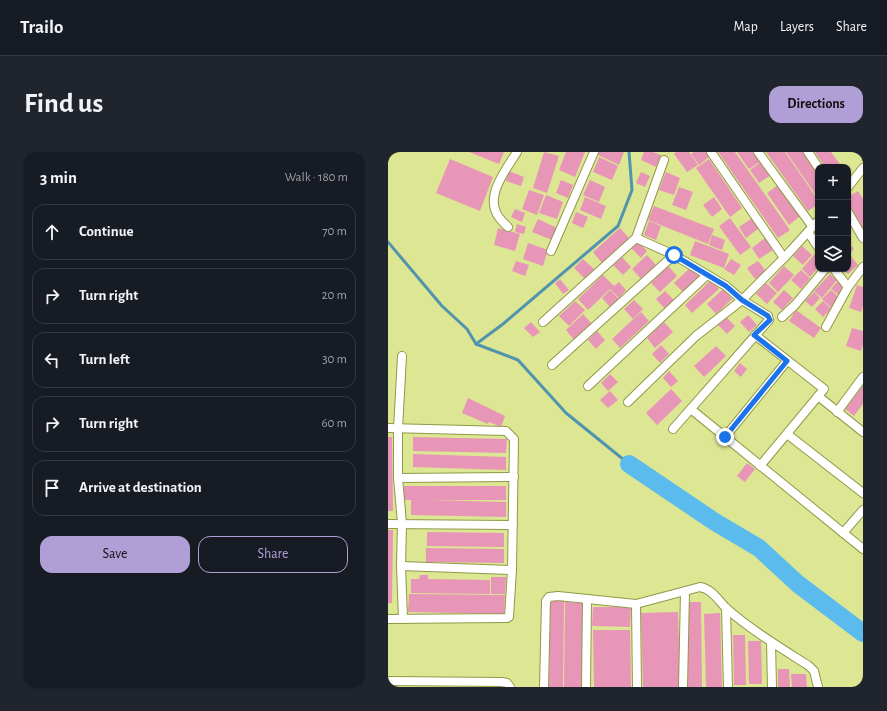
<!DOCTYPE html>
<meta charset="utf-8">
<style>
body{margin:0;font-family:"Alegreya Sans",sans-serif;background:#20242c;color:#f1f3f6}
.controls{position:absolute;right:12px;top:12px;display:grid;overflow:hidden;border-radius:8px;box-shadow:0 1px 3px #0004}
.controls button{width:36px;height:36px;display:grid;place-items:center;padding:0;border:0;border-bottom:1px solid #363941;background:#171b24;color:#f1f3f6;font:20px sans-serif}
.stop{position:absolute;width:12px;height:12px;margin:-9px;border:3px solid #1a73e8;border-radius:50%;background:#fff}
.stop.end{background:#1a73e8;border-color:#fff;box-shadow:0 1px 4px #0008}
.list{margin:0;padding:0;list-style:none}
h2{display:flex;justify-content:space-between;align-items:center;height:52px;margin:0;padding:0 16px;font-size:17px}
h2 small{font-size:13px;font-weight:400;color:#9ea1a6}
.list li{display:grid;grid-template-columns:26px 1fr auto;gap:12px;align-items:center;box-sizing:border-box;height:56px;margin:0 8px 8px;padding:0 8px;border:1px solid #363941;border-radius:12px}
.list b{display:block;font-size:15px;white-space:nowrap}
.list em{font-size:13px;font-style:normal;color:#9ea1a6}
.actions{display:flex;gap:8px;padding:12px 16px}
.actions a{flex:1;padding:9px 0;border:1px solid #b09fd6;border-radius:12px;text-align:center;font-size:14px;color:#b09fd6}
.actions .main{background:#b09fd6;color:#111}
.icon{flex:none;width:22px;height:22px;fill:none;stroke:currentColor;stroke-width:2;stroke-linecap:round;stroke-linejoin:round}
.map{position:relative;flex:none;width:475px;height:535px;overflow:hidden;border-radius:12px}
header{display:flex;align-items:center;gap:24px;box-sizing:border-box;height:56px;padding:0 20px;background:#171b24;border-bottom:1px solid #363941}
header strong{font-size:19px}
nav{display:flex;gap:22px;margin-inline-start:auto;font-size:14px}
.intro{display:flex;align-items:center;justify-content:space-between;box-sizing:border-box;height:96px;padding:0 24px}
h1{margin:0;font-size:28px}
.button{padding:10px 18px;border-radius:12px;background:#b09fd6;color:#111;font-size:14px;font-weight:700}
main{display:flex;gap:24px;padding:0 24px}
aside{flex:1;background:#171b24;border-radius:12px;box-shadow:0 1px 3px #0004}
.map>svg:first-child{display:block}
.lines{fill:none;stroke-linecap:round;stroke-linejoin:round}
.stream{stroke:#5095ad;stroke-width:3}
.river{stroke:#5bbbed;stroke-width:18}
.building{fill:#e896b8}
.street-casing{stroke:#919947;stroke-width:10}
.street{stroke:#fff;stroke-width:8}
.route{stroke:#1a73e8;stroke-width:5}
</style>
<header>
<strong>Trailo</strong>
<nav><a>Map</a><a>Layers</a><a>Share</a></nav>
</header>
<div class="intro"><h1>Find us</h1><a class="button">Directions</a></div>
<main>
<aside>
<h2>3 min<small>Walk · 180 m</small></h2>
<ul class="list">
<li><svg class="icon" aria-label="ahead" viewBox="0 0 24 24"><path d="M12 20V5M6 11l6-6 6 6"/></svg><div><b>Continue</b></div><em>70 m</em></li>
<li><svg class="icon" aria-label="right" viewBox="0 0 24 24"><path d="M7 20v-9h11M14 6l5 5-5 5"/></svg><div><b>Turn right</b></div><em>20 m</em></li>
<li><svg class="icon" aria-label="left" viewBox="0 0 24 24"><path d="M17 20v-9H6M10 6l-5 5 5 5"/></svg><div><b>Turn left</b></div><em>30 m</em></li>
<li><svg class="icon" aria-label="right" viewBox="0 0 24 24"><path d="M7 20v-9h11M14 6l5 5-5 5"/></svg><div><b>Turn right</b></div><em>60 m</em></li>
<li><svg class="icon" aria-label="arrive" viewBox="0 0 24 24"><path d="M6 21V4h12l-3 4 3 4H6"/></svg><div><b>Arrive at destination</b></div></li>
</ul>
<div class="actions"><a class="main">Save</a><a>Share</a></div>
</aside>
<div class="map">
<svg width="475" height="535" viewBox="0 0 475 535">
<rect width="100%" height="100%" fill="#dde693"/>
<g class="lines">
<!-- stream -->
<g class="stream">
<path d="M0,90l54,64 25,23 9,15 42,16 48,53 63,51"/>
<path d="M88,192l27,-20 115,-98 14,-36 -3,-38"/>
</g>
<!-- river -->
<path class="river" d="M241,312l86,58 44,26 39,36 65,49"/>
</g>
<!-- building -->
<g class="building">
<path d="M81,0h35l-5,12z"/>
<path d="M156,0l15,4 -12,37 -14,-5z"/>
<path d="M178,0h19l-10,25 -16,-7z"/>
<path d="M211,0h25l-5,13 -21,-10z"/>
<path d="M256,0h9l8,3 -5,12 -15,-7z"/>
<path d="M288,0h13l9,13 -11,7 -13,-18z"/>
<path d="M306,0h12l3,5 -10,8 -8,-11z"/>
<path d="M330,0h17l55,78 -12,8z"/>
<path d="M349,0h18l6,9 -12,8z"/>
<path d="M378,0h19l33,48v4l-10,7z"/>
<path d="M398,0h17l15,21v25z"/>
<path d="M427,0h16l11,15h-17z"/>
<path d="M211,5l19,9 -6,14 -19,-8z"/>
<path d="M62,7l43,18 -13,34 -44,-18z"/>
<path d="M321,7l33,49 -12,9 -34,-49z"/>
<path d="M374,9l9,14 -12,8 -9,-13z"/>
<path d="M121,19l15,6 -3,9 -15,-5z"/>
<path d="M253,20l9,4 -5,11 -9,-4z"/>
<path d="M278,20l14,6 -6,17 -15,-5z"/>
<path d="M173,28l12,5 -5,13 -12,-5z"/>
<path d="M202,28l15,7 -6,15 -16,-7z"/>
<path d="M390,33l22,31 -11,9 -22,-32z"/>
<path d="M291,35l14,5 -7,18 -14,-5z"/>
<path d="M141,38l15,5 -7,20 -15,-6z"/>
<path d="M470,39l5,8v29l-15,-24v-7z"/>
<path d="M158,43l17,7 -6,17 -18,-6z"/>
<path d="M197,45l21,9 -5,13 -21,-9z"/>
<path d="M326,45l8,12 -10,8 -9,-12z"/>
<path d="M266,54l60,23 -6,15 -60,-24z"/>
<path d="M127,57l10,4 -3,9 -11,-5z"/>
<path d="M188,60l12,5 -5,11 -11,-5z"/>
<path d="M342,66l21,29 -11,8 -21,-29z"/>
<path d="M364,66l7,10 -13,10 -7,-11z"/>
<path d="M150,67l19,9 -5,12 -20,-8z"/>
<path d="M261,69l12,5 -5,14 -12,-5z"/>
<path d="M129,72l9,3 -2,7 -9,-2z"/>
<path d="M110,76l22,6 -5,17 -21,-6z"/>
<path d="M232,76l9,10 -27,25 -9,-11z"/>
<path d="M324,83l13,5 -3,10 -13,-5z"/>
<path d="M377,86l8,12 -14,9 -7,-11z"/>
<path d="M250,89l9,10 -6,7 -10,-10z"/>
<path d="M307,89l34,13 -5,14 -34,-13z"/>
<path d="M460,90l6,7 -6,6z"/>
<path d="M140,91l20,7 -5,16 -20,-7z"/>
<path d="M414,94l10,9 -9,10 -10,-9z"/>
<path d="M430,98v18l-8,9 -8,-8z"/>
<path d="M259,103l9,10 -15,14 -9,-10z"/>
<path d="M462,103l8,10 -10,9 -4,-5h4v-12z"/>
<path d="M234,105l9,10 -8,8 -10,-10z"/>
<path d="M195,107l12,11 -9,10 -12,-12z"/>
<path d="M343,107l10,6 -7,10 -10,-6z"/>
<path d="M128,109l13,4 -4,11 -13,-5z"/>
<path d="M370,109l8,10 -11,8 -8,-11z"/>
<path d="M280,114l9,10 -17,16 -9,-9z"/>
<path d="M396,114l10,9 -16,17 -9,-9z"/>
<path d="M303,115l8,9 -16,16 -9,-9z"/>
<path d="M413,118l9,8 -9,11 -10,-9z"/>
<path d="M442,122l7,6 -15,18 -8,-7z"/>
<path d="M215,123l11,11 5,-4 7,8 -7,8 -9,-9 -22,21 -10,-11z"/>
<path d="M172,127l9,11 -6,4 -8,-11z"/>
<path d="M323,128l8,9 -27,24 -7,-8z"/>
<path d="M450,129l9,7 -7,8 -9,-7z"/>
<path d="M378,131l11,10 -10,11 -11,-10z"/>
<path d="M469,133l6,2v19l-2,6 -12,-4z"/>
<path d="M335,137l9,10 -16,15 -9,-10z"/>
<path d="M222,138l9,9 -9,8 -8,-9z"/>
<path d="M396,138l9,8 -11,12 -9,-8z"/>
<path d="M443,138l9,8 -9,10 -9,-9z"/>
<path d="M277,139l9,9 -9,9 -9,-10z"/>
<path d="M426,140l6,6 -8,9 -7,-6z"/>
<path d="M246,148l9,9 -10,10 -9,-10z"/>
<path d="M187,149l10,9 -16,16 -10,-10z"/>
<path d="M435,149l8,8 -8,8 -8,-8z"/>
<path d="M408,158l25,18 -7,10 -25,-17z"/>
<path d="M253,160l8,9 -29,27 -8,-9z"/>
<path d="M195,162l10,11 -18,16 -9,-11z"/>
<path d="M360,163l9,10 -8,7 -9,-10z"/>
<path d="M337,164l10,10 -8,8 -10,-10z"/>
<path d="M143,170l9,10 -7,5 -9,-9z"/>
<path d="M276,170l9,10 -18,16 -8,-10z"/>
<path d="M464,176l11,3v14l-2,6 -15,-5z"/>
<path d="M209,179l8,9 -9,9 -8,-9z"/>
<path d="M273,193l8,9 -9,9 -8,-9z"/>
<path d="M328,194l10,10 -22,21 -10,-11z"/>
<path d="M352,211l7,6 -6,8 -7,-6z"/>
<path d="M281,219l9,10 -7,6 -8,-9z"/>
<path d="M222,222l8,8 -10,9 -7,-8z"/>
<path d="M475,234v18l-9,12 -9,-7z"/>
<path d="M283,237l11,12 -25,24 -11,-12z"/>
<path d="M222,239l8,9 -10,8 -8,-8z"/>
<path d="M80,246l37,18 -4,11 -12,-5 -1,2 -26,-11z"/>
<path d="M0,285h4l1,74h-5z"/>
<path d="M25,285l94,2 -1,14 -93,-2z"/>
<path d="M25,302l93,3v13l-93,-3z"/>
<path d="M359,311l8,6 -10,13 -8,-6z"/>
<path d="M16,334h102v14h-75l75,2v15l-95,-2v-15h-7z"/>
<path d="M0,378h5l-1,73h-4z"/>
<path d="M39,380l77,1v14l-77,-1z"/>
<path d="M38,396l78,1v14l-78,-1z"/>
<path d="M32,423h8v4l62,1v14l-79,-1v-14h8z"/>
<path d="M103,425h15l-1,17h-14z"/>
<path d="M21,442l96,1 -1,19 -96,-2z"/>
<path d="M162,449h14l-1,86h-14z"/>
<path d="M177,450l18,1 -1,84h-18z"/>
<path d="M299,450h14l1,85h-14z"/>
<path d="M205,455h38l-1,20 -38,-1z"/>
<path d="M290,460l2,75h-37l-2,-74z"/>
<path d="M332,461l2,74h-16l-2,-73z"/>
<path d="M205,478h37l1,57h-37z"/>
<path d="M345,483h12l1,50h-12z"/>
<path d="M360,489h13l1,43h-13z"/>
<path d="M390,517h11l1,18h-12z"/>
<path d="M403,522h15l1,13h-15z"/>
</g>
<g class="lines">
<!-- street casing -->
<g class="street-casing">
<g id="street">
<path d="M323,0l73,106"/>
<path d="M370,0l54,74"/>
<path d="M420,0l10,15"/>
<path d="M460,35l15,-19"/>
<path d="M460,60l15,26"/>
<path d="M120,75c-4,-4 -10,-9 -12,-15 -9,-19 11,-44 21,-60"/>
<path d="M420,80l10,15"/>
<path d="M248,86l38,17 52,31 16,14 26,16 1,4 -96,109"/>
<path d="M163,99l43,-99"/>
<path d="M446,117l14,18"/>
<path d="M394,165l13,-12 30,-36"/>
<path d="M155,170l93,-84 28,-78"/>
<path d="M438,175l22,-40 15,-20"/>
<path d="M367,183l69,54 -64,77"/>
<path d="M164,213l122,-110"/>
<path d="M200,234l119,-111"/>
<path d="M430,244l45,36"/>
<path d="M240,250l68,-66 46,-36 42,-42 34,-37"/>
<path d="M304,258l171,139"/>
<path d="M449,260l26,-35"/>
<path d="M0,276l118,3 8,8 -2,131 -3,47 -2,1 -119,1"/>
<path d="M399,282l76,59"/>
<path d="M337,285l62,-76"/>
<path d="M10,326l116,-1"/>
<path d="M0,372l125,1"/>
<path d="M455,381l20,-23"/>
<path d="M13,414l1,-43 -4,-45v-49l4,-73"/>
<path d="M248,452l1,83"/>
<path d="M338,456l2,79"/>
<path d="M15,467l-2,-53 111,4"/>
<path d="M383,490l1,45"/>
<path d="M0,529l114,1 5,1 3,4"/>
<path d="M156,535l2,-86 3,-4 9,-1 78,8 64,-17c12,2 18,13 26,21 25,22 55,40 83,58l5,5 4,16"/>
<path d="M198,535l1,-87"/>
<path d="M295,535l2,-95"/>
</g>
</g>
<!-- street -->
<use href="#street" class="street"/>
</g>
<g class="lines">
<!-- route -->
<path class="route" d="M286,103l52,31 16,14 26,16 2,4 -16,15 33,26 -62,76"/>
</g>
</svg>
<div class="controls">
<button>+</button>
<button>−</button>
<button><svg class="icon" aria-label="layers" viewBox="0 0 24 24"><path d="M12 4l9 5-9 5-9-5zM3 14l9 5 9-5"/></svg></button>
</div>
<div class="stop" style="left:286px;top:103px"></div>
<div class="stop end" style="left:337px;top:285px"></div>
</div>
</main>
